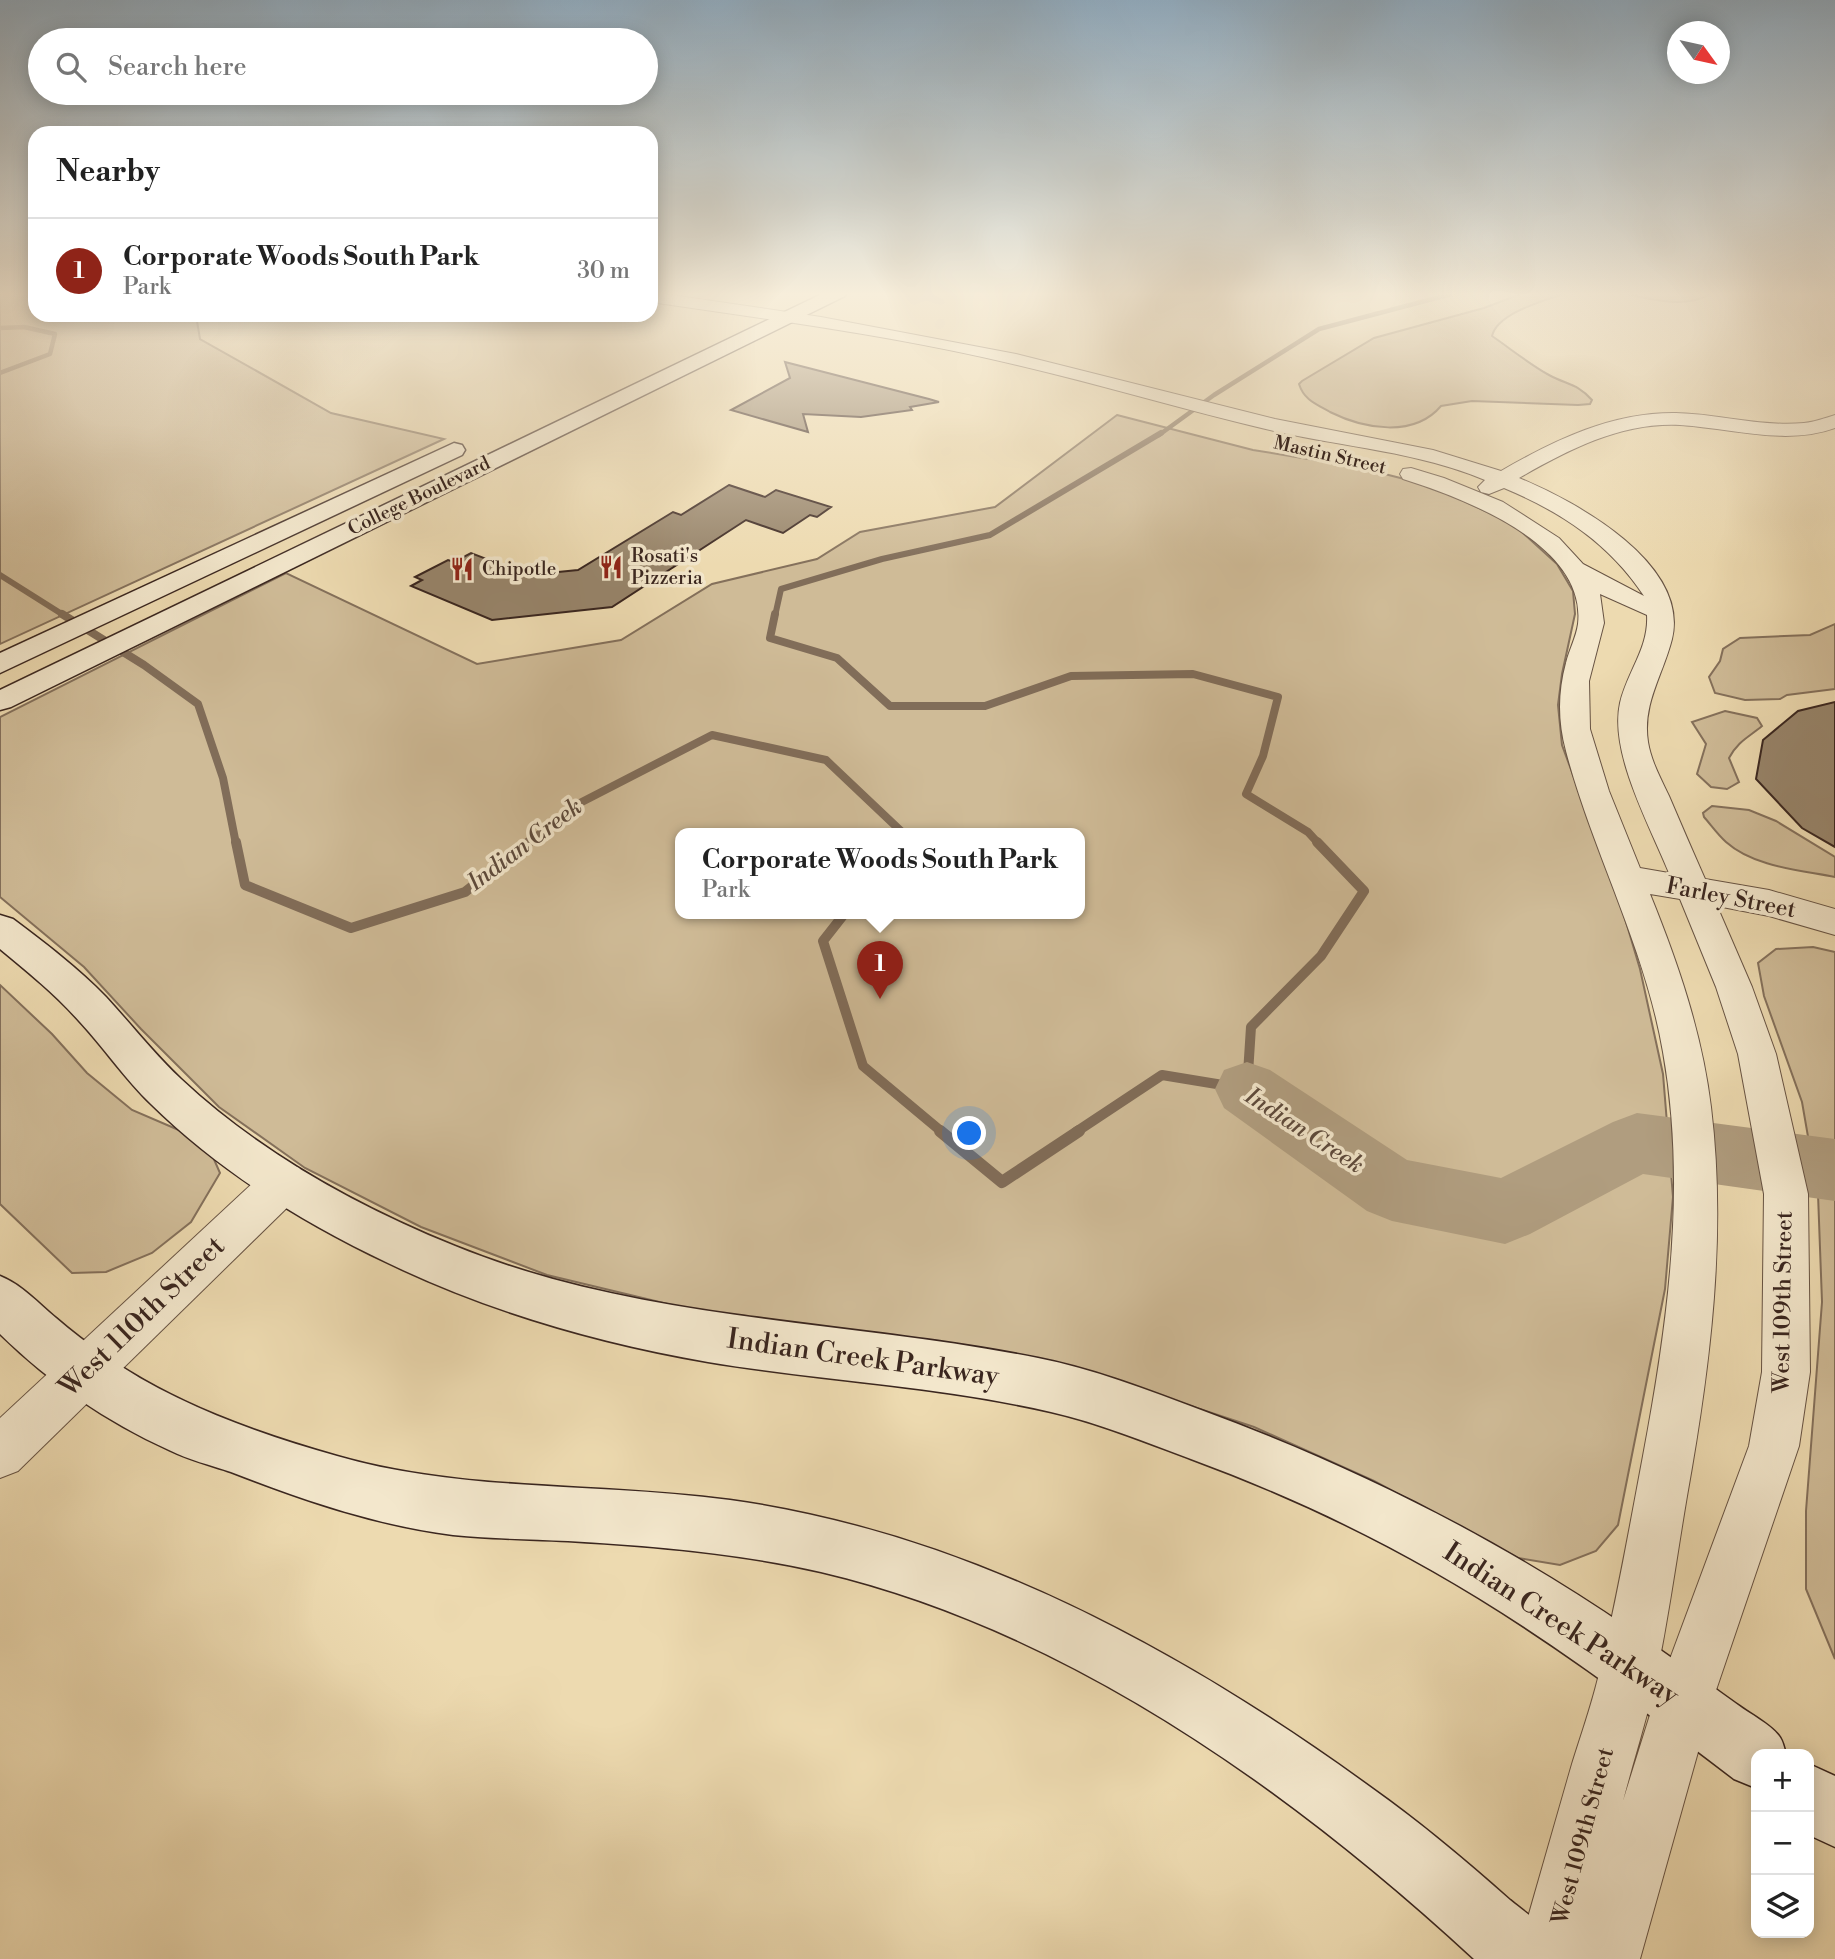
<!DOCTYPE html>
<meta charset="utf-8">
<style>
body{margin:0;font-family:"Libre Bodoni",serif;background:#f2f2f2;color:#222}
.controls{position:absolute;right:21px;bottom:21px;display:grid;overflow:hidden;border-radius:14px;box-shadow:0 4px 18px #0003}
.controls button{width:63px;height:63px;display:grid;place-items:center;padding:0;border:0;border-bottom:2px solid #e0e0e0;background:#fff;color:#222;font:35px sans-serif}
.compass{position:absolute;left:1667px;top:21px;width:63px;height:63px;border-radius:50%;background:#fff;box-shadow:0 4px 18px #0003;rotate:123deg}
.you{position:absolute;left:970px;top:1134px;width:24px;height:24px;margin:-18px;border:5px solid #fff;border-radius:50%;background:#1a73e8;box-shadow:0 0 0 10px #1a73e833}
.badge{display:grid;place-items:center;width:46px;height:46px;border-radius:50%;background:#8f2418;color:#fff;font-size:23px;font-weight:700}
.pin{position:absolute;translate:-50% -58px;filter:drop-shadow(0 2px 4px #0008)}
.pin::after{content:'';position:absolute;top:37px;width:24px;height:21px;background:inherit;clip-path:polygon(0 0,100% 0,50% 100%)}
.popup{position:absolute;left:675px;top:828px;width:410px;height:91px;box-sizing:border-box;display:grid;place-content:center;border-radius:14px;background:#fff;filter:drop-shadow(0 2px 5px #0005);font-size:23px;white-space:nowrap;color:#767676}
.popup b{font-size:26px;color:#222}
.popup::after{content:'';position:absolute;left:50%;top:100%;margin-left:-14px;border:14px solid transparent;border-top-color:#fff}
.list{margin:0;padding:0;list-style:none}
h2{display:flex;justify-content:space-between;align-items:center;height:91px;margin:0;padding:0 28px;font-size:30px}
h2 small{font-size:23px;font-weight:400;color:#767676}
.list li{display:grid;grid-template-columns:46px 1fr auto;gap:21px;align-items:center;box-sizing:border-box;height:105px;padding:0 28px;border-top:2px solid #e0e0e0}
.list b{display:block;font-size:26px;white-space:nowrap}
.list p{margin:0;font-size:23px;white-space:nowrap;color:#767676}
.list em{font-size:23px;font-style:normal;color:#767676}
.icon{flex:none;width:38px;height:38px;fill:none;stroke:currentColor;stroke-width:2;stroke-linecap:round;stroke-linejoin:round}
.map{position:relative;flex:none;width:1835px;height:1959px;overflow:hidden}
.search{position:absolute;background:#fff;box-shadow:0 4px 18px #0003;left:28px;top:28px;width:630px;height:77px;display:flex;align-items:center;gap:18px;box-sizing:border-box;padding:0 24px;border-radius:38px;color:#767676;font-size:26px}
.panel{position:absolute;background:#fff;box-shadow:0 4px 18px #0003;left:28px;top:126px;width:630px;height:196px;border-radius:21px}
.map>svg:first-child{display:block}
.green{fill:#cfbb97;stroke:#84705b;stroke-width:2;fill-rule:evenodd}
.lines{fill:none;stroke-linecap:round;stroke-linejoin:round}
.stream-far4{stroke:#816d59;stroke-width:4.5}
.stream-far3{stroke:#816d59;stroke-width:6}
.stream-far2{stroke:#816d59;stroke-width:8}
.stream-far1{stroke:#816d59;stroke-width:10}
.stream{stroke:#816d59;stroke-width:12}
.river{fill:#b09d7f;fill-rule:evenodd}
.building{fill:#97846a;stroke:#3a261f;stroke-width:2}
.street-casing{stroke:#675343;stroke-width:2}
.secondary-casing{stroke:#3a261f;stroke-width:3}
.street{fill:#f3e7cc;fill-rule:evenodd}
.secondary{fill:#f3e7cc;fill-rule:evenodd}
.labels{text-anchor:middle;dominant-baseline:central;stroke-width:7;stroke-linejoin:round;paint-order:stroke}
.far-street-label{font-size:19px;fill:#3a261f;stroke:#f3e7cc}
.far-poi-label{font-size:19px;fill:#3a261f;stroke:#f3e7cc;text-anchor:start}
.street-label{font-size:23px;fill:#3a261f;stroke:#f3e7cc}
.water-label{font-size:24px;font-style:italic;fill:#5d4a3c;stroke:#f3e7cc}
.near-street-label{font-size:28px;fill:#3a261f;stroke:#f3e7cc}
</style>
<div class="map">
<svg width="1835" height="1959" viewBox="0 0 1835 1959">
<rect width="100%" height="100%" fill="#eddab0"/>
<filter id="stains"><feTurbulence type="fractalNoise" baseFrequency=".00286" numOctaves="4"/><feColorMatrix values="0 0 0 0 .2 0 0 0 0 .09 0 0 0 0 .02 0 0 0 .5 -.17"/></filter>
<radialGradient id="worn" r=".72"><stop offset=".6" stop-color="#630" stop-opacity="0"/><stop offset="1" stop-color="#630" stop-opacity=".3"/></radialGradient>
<!-- green -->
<g class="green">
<path d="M0,292h35v23h161l4,24 131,74 113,26 -444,205z"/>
<path d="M1526,292h43c-22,8 -71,20 -77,44 19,13 37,28 57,39 18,10 28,8 43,25l-2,4 -12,1 -106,-4 -31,5c-27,32 -77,23 -111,6 -14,-8 -26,-12 -31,-28l3,-3 72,-43 110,-30z"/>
<path d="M1618,292h89l3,2c-25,16 -63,4 -92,-2z"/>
<path d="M1117,415l136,35 104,17 75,19 81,38 44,40 16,27 2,23 -13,60 -4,31 4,40 59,160 19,64 23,105 10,123 -8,92 -47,236 -22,26 -36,14 -42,-7 -144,-77 -120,-54 -163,-54 -390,-61 -154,-37 -126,-48 -116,-59 -86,-61 -78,-78 -57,-62 -84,-70v-180l286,-144 191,91 144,-24 91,-56 105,-25 43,-27 135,-25zM680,833h400v80h-400z"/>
<path d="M1835,624v65l-48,6 -7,4 -35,1 -30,-7 -6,-16 11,-16 3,-12 17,-11 70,-3z"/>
<path d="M1725,711l32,7 5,8c-13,11 -24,15 -33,32l10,24 -12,7 -16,-2 -14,-13 9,-30 -14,-22z"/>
<path d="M1712,806l37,4 27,11 59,36v20c-35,-7 -81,-10 -109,-35 -8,-7 -15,-17 -22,-25l-1,-4z"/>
<path d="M1813,947l22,5v707l-29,-70v-78l16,-209 -4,-108 -16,-92 -38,-106 -6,-33 18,-14z"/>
<path d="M0,985l52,49 35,39 45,37 49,21 28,17 11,25 -29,49 -39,31 -46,19 -34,1 -72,-69z"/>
</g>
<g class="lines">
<!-- stream-far4 -->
<g class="stream-far4">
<path d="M0,328l24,-1 31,7 -5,20 -50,19"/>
<path d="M1159,435l55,-40 105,-66 140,-37"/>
</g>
<!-- stream-far3 -->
<g class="stream-far3">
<path d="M0,575l65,41"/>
<path d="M775,616l6,-27 101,-30 108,-24 171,-102"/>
</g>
<!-- stream-far2 -->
<g class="stream-far2">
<path d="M62,614l82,51 54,39 25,74 13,66"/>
<path d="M775,614l-5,24 67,20 53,48h95l86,-30 122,-2 85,23 -15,59 -17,38 62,38 11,12"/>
<path d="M527,844l49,-39 136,-70 114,25 77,73"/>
</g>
<!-- stream-far1 -->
<g class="stream-far1">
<path d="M236,842l9,43 106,43 114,-36 64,-50"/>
<path d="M845,913l-22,28 40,125 79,66"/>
<path d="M1076,1132l86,-57 85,14 4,-62 70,-71 43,-65 -47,-49"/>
</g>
<!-- stream -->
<path class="stream" d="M940,1131l62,51 77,-51"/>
<!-- river -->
<path class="river" d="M1247,1062l23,8 137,90 94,18 112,-56 24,-9 198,26v62l-192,-27 -113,60 -25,10 -113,-23 -25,-10 -143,-103 -9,-19 9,-19z"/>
</g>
<!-- building -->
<g class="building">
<path d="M785,362l144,37 10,3 -29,5 2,3 -51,7 -58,-3 5,18 -77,-22 59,-32z"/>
<path d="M729,485l36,12 11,-7 55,17 -14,10 -7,-2 -27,18 -37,-13 -134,87 -120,13 -81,-34 11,-6 -7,-3 33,-17 6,2 17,-9 57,22 50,-5 95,-58 8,3z"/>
<path d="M1835,702v145l-33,-19 -46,-49 7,-39 35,-29z"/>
</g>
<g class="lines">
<!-- street casing -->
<g class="street-casing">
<g id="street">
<path d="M651,292l170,25 195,37 259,65 158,31 68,21c54,-31 111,-59 175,-58 43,1 85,14 128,10 11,-1 21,-5 31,-8v13c-49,18 -105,0 -155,-3 -59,-3 -112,25 -161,53 58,24 171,86 153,161 -9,36 -30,65 -24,103 3,19 13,37 21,54 12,28 24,56 36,83l64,11 66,19v26l-66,-19 -52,-10 35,81 24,67 32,140 2,178 -11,74 -87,256 -72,257h-124c19,-65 37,-130 56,-195 9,-29 19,-57 26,-86 18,-73 31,-148 45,-222 25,-133 44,-270 20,-404 -18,-105 -70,-199 -97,-301 -8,-29 -8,-59 0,-88 3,-13 10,-25 12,-39 9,-80 -115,-126 -175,-145l-3,-5 3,-5 8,-1 33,10 59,24 56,36 24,26 61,32c-35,-53 -83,-84 -140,-108l-15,6 -8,-2 -3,-5 7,-7c-66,-28 -141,-33 -211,-49 -86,-20 -171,-46 -257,-66 -120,-29 -244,-45 -366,-63zM1600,594l47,21c2,33 -20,57 -27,88 -11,50 30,123 49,170l-29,-5 -31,-77 -19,-62 -1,-48 15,-58zM1650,894l30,5 36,88 22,67 26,140 -2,178 -13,74 -95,256 -31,99c11,-43 25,-85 34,-128 12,-59 20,-118 30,-177 23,-128 40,-260 24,-389 -9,-74 -33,-144 -61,-213z"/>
<path d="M284,1163l15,5 6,14 -6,14 -281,275 -18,7v-60l269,-250z"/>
</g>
</g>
<!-- secondary casing -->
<g class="secondary-casing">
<g id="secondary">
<path d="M826,292h21l-2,4 -834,411 -11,3v-20z"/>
<path d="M454,443l8,2 3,5 -3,5 -462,218v-20z"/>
<path d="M0,915l13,4c32,24 65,49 93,78 25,27 48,57 75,82 78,73 175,127 274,167 186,76 389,73 583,112 56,11 110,32 163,52 153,56 296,128 430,220 36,24 72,50 107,75 12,9 32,19 41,31 4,5 5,12 7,18h-30v34l-22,-9c-97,-74 -195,-148 -301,-208 -77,-44 -158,-81 -242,-112 -46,-17 -92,-36 -140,-47 -113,-26 -229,-31 -343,-50 -110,-19 -218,-50 -320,-99 -86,-41 -168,-91 -237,-159 -26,-25 -46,-55 -71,-82 -24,-27 -52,-50 -80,-73z"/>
<path d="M0,1276c22,9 37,26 56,42 15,13 32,26 48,37 70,49 152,78 233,101 128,37 262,26 393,44 237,33 452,150 643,289 48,34 93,72 137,111 12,10 30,22 40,35 4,6 7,17 10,24h-86c-183,-169 -407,-329 -653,-387 -83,-19 -168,-26 -253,-31 -39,-2 -77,-2 -115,-6 -78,-10 -150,-35 -222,-63 -21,-7 -42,-12 -62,-22 -62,-28 -120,-68 -169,-116z"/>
<path d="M1809,1764l26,12v71l-26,-12z"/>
</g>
</g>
<!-- street -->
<use href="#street" class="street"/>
<!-- secondary -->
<use href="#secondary" class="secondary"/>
</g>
<!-- sky -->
<linearGradient id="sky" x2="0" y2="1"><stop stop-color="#91abbe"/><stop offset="0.52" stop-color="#f7eedb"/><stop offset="1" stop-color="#f7eedb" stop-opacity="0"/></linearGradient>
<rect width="1835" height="566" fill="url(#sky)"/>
<!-- icons -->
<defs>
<g id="restaurant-bare" transform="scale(1.89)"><path d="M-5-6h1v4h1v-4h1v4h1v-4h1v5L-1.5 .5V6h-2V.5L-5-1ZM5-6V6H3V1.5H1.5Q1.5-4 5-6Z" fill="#8f2418" stroke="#f3e7cc" stroke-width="2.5" paint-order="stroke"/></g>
</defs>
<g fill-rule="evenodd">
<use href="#restaurant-bare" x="611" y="567"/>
<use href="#restaurant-bare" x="462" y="569"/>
</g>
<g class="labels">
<!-- far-street labels -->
<g class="far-street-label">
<text transform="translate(1330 455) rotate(13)">Mastin Street</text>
<text transform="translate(419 496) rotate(-26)">College Boulevard</text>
</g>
<!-- far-poi labels -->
<g class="far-poi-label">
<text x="631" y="556">Rosati's<tspan x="631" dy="22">Pizzeria</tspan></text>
<text x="482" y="569">Chipotle</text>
</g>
<!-- street labels -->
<g class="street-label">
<text transform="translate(1731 898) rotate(11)">Farley Street</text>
<text transform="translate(1783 1302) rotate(-89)">West 109th Street</text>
<text transform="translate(1583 1836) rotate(-75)">West 109th Street</text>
</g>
<!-- water labels -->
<g class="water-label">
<text transform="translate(525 845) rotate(-37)">Indian Creek</text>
<text transform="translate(1304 1131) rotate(33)">Indian Creek</text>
</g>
<!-- near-street labels -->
<g class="near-street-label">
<text transform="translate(142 1317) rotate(-44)">West 110th Street</text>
<text transform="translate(863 1358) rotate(8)">Indian Creek Parkway</text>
<text transform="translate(1561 1624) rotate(33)">Indian Creek Parkway</text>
</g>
</g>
<rect width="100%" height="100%" filter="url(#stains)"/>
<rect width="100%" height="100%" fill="url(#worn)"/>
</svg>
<div class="controls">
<button>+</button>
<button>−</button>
<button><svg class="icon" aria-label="layers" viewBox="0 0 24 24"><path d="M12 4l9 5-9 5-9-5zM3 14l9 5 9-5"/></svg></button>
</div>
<svg class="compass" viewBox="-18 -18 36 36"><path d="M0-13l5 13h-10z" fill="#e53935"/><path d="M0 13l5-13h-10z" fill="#767676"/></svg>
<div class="you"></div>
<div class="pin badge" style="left:880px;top:999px">1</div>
<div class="popup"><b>Corporate Woods South Park</b>Park</div>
<div class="search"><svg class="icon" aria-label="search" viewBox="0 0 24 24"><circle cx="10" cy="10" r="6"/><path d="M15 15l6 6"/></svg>Search here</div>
<section class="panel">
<h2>Nearby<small></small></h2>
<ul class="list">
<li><span class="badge">1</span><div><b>Corporate Woods South Park</b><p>Park</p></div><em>30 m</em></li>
</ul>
</section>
</div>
